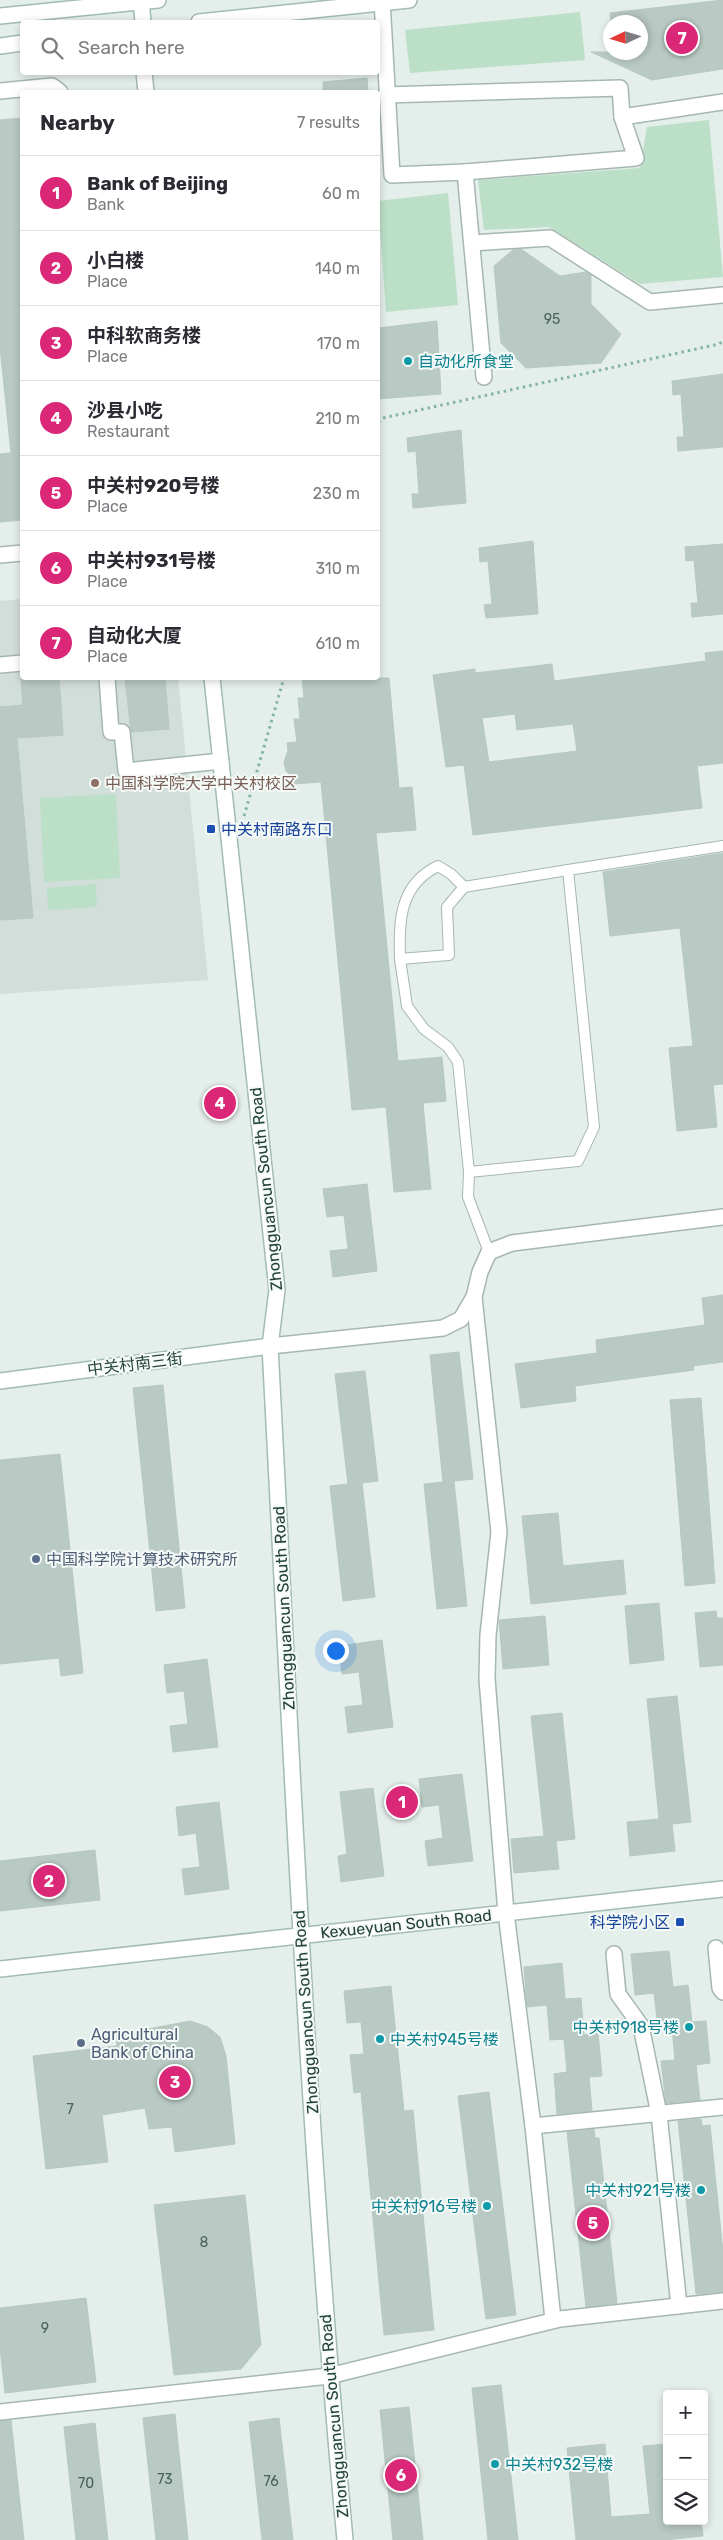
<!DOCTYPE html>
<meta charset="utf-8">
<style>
body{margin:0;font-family:Rubik,"Noto Sans SC",sans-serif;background:#f7f7f7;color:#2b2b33}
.controls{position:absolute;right:15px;bottom:15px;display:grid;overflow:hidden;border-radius:5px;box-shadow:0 2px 8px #0003}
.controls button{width:45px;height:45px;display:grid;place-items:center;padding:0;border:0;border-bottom:1px solid #e1e1e2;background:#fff;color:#2b2b33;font:25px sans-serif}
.compass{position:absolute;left:603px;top:15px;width:45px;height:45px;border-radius:50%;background:#fff;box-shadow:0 2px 8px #0003;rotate:266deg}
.you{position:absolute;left:335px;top:1650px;width:18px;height:18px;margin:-12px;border:4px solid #fff;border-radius:50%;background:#1a73e8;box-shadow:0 0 0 8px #1a73e833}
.badge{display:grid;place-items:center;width:32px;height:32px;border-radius:50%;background:#db2777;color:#fff;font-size:16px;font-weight:700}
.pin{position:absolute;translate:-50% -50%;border:2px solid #fff;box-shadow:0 1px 5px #0006}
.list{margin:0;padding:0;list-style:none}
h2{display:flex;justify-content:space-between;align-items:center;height:65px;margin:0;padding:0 20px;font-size:21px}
h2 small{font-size:16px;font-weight:400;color:#7c7c81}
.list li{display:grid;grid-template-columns:32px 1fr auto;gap:15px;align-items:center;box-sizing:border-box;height:75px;padding:0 20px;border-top:1px solid #e1e1e2}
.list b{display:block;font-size:19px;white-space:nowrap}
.list p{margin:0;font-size:16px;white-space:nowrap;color:#7c7c81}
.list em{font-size:16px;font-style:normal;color:#7c7c81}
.icon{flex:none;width:28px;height:28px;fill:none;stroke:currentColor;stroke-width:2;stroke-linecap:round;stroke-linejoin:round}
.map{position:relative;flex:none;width:723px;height:2540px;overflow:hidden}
.search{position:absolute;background:#fff;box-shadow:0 2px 8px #0003;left:20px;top:20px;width:360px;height:55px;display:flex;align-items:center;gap:12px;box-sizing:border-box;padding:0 18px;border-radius:5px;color:#7c7c81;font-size:19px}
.panel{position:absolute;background:#fff;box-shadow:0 2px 8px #0003;left:20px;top:90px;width:360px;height:590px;border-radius:5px}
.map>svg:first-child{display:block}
.built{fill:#d2ded9}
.green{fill:#bce0c7}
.building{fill:#b9c9c3;stroke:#b6c9c1;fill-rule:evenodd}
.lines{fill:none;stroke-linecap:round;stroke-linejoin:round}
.lane-casing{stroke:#a6b7b2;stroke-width:12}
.street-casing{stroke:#a6b7b2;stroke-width:18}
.secondary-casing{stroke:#a2bbb3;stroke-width:18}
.path{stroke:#83b4a6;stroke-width:3;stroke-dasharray:2.5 4;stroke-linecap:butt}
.lane{stroke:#fff;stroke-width:10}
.street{stroke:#fff;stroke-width:15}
.secondary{stroke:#fff;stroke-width:15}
.culture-dot{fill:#0f9aa8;stroke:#f5faf8;stroke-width:2}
.education-dot{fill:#8d6e63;stroke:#f5faf8;stroke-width:2}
.transit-dot{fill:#1a4fb4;stroke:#f5faf8;stroke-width:2}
.service-dot{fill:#5c6f8a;stroke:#f5faf8;stroke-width:2}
.labels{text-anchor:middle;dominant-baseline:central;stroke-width:4;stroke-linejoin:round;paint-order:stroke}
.number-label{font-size:14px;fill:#48645c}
.culture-label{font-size:16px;fill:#0d838f;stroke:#f5faf8;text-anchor:start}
.education-label{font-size:16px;fill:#785e54;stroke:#f5faf8;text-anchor:start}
.transit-label{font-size:16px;fill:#164399;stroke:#f5faf8;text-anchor:start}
.street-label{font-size:16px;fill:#22423a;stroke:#f5faf8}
.service-label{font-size:16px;fill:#4e5e75;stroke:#f5faf8;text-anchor:start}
</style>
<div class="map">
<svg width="723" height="2540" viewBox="0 0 723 2540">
<rect width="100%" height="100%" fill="#e4eeea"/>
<!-- built -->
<path class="built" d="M22,599v79h156l30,302 -208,14v-393z"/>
<!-- green -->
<g class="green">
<path d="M580,12l5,48 -175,13 -5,-43z"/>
<path d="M709,120l14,157 -83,7 -91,-57 -65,3 -6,-50 162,-12 7,-41z"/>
<path d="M448,193l10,112 -72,7 -8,-111z"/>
<path d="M116,794l4,84 -76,4 -4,-84z"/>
<path d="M96,884l1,23 -49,3 -1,-22z"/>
</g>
<!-- building -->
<g class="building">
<path d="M723,0v69l-71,11 -61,-28h49v-30h-29l-1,-9z"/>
<path d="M367,78l1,14h-45v-10z"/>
<path d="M22,118v402l-22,2v-68l11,-1 -11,-106v-227z"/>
<path d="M521,249l39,27 26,-4 5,3v29l30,30 -20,29 -75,5 -25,-25 -7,-77 19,-16z"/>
<path d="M437,321l4,73 -63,5v-71z"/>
<path d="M723,374v73l-45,4 -1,-14h7l-3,-43 -8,1 -1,-14z"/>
<path d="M461,430l5,73 -53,5 -1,-14h7l-3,-43 -8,1 -1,-14z"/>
<path d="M533,541l5,73 -52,4 -2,-13 8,-1 -4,-43 -8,1 -1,-14z"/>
<path d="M723,544v70l-31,3 -1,-14h7l-4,-43 -8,1 -1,-14z"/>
<path d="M723,651v112l-26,3 5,42 -229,27 -9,-70 -18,2 -13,-92 42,-6v4l77,-9 2,17 152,-20 -1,-8zM515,714l2,16 56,-6 4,27 -88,11 -7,-44z"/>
<path d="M21,678h38l4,57 -46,3 16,180 -33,2v-213l23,-2z"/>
<path d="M125,678h40l4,51 -38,3z"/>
<path d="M302,678h87l10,110 13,-1 4,43 -40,3 22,228 44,-4 4,44 -23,2 8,86 -37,3 -8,-85 -34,3 -31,-328 -29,2 -1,-8 -5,-5 -2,-9 4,-12 -1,-7 10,-1 -3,-23h6l-2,-21h6z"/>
<path d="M723,853v231l-10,1 4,42 -40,4 -8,-83 24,-2 -13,-118 -70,8 -7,-64z"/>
<path d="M367,1184l10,87 -44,6 -3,-26 18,-2 -4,-34 -17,2 -4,-28z"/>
<path d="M723,1295v67l-30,4 1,4 -119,16 1,15 -55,7 -6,-44 82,-11 -1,-13 109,-15 -3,-27z"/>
<path d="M459,1352l14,127 -19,2 13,125 -30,3 -13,-125 19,-2 -13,-127z"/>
<path d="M365,1371l13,110 -16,2 13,114 -32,4 -13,-115 18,-2 -13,-110z"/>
<path d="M163,1385l22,223 -29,3 -23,-223z"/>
<path d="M701,1398l14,185 -30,3 -15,-186z"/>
<path d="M60,1454l23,219 -22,3 -2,-18 -59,6v-204z"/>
<path d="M558,1513l5,53 60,-6 3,34 -95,10 -9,-88z"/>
<path d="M659,1603l5,57 -34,4 -5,-58z"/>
<path d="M716,1611l1,7h6v47l-23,2 -5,-54z"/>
<path d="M545,1616l4,49 -46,4 -4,-49z"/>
<path d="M382,1640l11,87 -45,6 -3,-26 18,-2 -4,-33 -17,2 -3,-28z"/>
<path d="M207,1659l11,88 -45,5 -3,-26 18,-2 -4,-33 -17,2 -3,-28z"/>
<path d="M677,1696l14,126 -19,2 3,27 -45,5 -3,-34 32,-3 -12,-120z"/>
<path d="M562,1713l13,126 -19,2 3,28 -45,4 -3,-34 33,-3 -13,-120z"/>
<path d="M462,1774l11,87 -45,5 -3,-25 18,-3 -4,-33 -17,2 -3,-28z"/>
<path d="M373,1788l11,88 -43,6 -3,-26 9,-2 -7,-62z"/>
<path d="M219,1802l10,87 -44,6 -3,-26 18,-2 -4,-34 -17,3 -3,-29z"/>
<path d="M95,1850l5,50 -100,11v-50z"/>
<path d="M669,1951l4,36 15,-2 4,37 14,-1 4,42 -14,2 4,35 -34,3 -5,-42 14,-1 -3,-33 -14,1 -4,-35 -19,2 -4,-41z"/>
<path d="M562,1963l3,36 16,-1 3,37 14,-2 4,43 -13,1 3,34 -35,3 -3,-40 13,-2 -3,-33 -14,1 -3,-35 -20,2 -3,-40z"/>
<path d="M391,1986l13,125 9,-1 21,220 -50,5 -23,-243 -7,1 -4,-38 14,-1 -3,-32 -14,1 -3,-32z"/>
<path d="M190,2021l18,6 12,10 6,19 9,88 -60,8 -3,-25 -23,2 -4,-21 -43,7 6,47 -62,7 -13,-113 84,-10 -1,-11z"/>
<path d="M489,2092l27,223 -30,4 -28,-223z"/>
<path d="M701,2119l1,7 8,-1 13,127v40l-27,2 -18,-173z"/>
<path d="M594,2129l1,9h4l18,165 -31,4 -19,-175z"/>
<path d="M245,2195l16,150 -20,24 -67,6 -20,-170z"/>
<path d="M86,2298l10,84 -91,11 -5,-45v-40z"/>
<path d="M501,2385l17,155h-30l-16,-152z"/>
<path d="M409,2407l14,133h-30l-13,-130z"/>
<path d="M175,2414l13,126h-32l-13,-122z"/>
<path d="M279,2418l14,122h-31l-13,-118z"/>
<path d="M11,2420l13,120h-24v-119z"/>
<path d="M95,2423l13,117h-32l-12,-113z"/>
<path d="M605,2444l6,73 39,-3 -7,-68 24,-2v77h34l2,15 -38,4h-89l-9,-92z"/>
</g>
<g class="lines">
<!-- lane casing -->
<g class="lane-casing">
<g id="lane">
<path d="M400,959c-1,-38 -1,-74 38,-93l13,8 13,13"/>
<path d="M469,1172l-11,-110 -10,-15 -24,-18 -17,-23 -7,-47 49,-4 -2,-48 17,-20 104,-17"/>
<path d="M489,1252l-21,-55 1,-25 109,-11 16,-34 -26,-257 155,-24"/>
</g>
</g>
<!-- street casing -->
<g class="street-casing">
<g id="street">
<path d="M382,0l10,175 73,-3 19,205"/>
<path d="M0,91l52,-5 8,6"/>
<path d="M386,95l234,-7 2,29 101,-15"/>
<path d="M465,172l171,-14 -14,-41"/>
<path d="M472,243l78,-5 100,64 73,-7"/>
<path d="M0,555l22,-2"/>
<path d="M0,665l22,-2"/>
<path d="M107,678l4,54h11l4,39 95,-10"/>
<path d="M474,1297l25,235 -11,103 -1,44 19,234 27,213 20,194"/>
<path d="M270,1346l173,-18 18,-9 13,-22 6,-25 9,-20 23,-9 211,-26"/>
<path d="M716,1948l4,40 3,4"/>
<path d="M614,1954l4,40 23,32 18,88 20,192"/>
<path d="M533,2126l190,-19"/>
<path d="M0,2412l329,-36 231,-57 163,-18"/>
</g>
</g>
<!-- secondary casing -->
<g class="secondary-casing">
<g id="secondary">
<path d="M141,0l2,22"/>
<path d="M0,16l158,-16"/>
<path d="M199,22l210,-22"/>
<path d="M0,46l22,-3"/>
<path d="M144,72l2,20"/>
<path d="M212,678l65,612 -7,56c21,398 38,797 75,1194"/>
<path d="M0,1381l270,-35"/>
<path d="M0,1969l723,-80"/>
</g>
</g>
<!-- path -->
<g class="path">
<path d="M378,422l5,-4 336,-74 4,-3"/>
<path d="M244,816l40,-138"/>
</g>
<!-- lane -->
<use href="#lane" class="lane"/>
<!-- street -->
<use href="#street" class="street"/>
<!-- secondary -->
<use href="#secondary" class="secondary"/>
</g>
<!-- markers -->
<g class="culture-dot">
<circle cx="408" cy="361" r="5"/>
<circle cx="689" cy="2027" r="5"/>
<circle cx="380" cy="2039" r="5"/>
<circle cx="701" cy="2190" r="5"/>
<circle cx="487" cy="2206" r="5"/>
<circle cx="495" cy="2464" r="5"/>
</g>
<circle class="education-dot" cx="95" cy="783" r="5"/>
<g class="transit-dot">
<rect x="206" y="824" width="10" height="10" rx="2.5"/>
<rect x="675" y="1917" width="10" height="10" rx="2.5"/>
</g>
<g class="service-dot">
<circle cx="36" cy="1559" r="5"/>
<circle cx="81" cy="2043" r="5"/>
</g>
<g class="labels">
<!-- number labels -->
<g class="number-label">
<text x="552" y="319">95</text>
<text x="70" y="2109">7</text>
<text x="204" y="2242">8</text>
<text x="45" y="2328">9</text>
<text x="165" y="2479">73</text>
<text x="271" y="2481">76</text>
<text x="86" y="2483">70</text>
</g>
<!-- culture labels -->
<g class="culture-label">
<text x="418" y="361">自动化所食堂</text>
<text x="679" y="2027" text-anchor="end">中关村918号楼</text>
<text x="390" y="2039">中关村945号楼</text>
<text x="691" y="2190" text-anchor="end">中关村921号楼</text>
<text x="477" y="2206" text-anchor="end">中关村916号楼</text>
<text x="505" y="2464">中关村932号楼</text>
</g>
<!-- education labels -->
<g class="education-label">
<text x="105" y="783">中国科学院大学中关村校区</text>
</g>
<!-- transit labels -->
<g class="transit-label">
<text x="221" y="829">中关村南路东口</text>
<text x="670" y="1922" text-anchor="end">科学院小区</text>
</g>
<!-- street labels -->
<g class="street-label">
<text transform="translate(266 1189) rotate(-96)">Zhongguancun South Road</text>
<text transform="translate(135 1364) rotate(-7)">中关村南三街</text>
<text transform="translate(284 1608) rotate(-93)">Zhongguancun South Road</text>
<text transform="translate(406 1924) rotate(-6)">Kexueyuan South Road</text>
<text transform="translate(306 2012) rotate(-94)">Zhongguancun South Road</text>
<text transform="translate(334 2416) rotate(-95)">Zhongguancun South Road</text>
</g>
<!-- service labels -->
<g class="service-label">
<text x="46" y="1559">中国科学院计算技术研究所</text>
<text x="91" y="2034">Agricultural<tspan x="91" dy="18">Bank of China</tspan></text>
</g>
</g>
</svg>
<div class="controls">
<button>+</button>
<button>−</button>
<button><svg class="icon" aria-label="layers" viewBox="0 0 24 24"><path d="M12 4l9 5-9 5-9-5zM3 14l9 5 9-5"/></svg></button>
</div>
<svg class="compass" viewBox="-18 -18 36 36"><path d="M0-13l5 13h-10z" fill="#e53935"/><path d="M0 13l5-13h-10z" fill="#7c7c81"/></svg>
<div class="you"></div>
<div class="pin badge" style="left:402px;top:1802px">1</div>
<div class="pin badge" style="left:49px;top:1881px">2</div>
<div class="pin badge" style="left:175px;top:2082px">3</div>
<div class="pin badge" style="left:220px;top:1103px">4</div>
<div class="pin badge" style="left:593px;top:2223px">5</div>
<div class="pin badge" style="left:401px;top:2475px">6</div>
<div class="pin badge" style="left:682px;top:38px">7</div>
<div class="search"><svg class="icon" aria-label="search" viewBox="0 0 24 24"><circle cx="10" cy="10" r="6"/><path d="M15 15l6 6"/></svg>Search here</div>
<section class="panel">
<h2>Nearby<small>7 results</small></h2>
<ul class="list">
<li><span class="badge">1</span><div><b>Bank of Beijing</b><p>Bank</p></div><em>60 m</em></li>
<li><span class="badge">2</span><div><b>小白楼</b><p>Place</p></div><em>140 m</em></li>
<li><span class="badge">3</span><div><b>中科软商务楼</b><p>Place</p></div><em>170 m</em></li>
<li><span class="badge">4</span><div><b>沙县小吃</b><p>Restaurant</p></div><em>210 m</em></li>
<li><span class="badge">5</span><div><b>中关村920号楼</b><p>Place</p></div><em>230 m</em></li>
<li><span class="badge">6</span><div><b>中关村931号楼</b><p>Place</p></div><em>310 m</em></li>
<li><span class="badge">7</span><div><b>自动化大厦</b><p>Place</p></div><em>610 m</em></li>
</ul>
</section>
</div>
